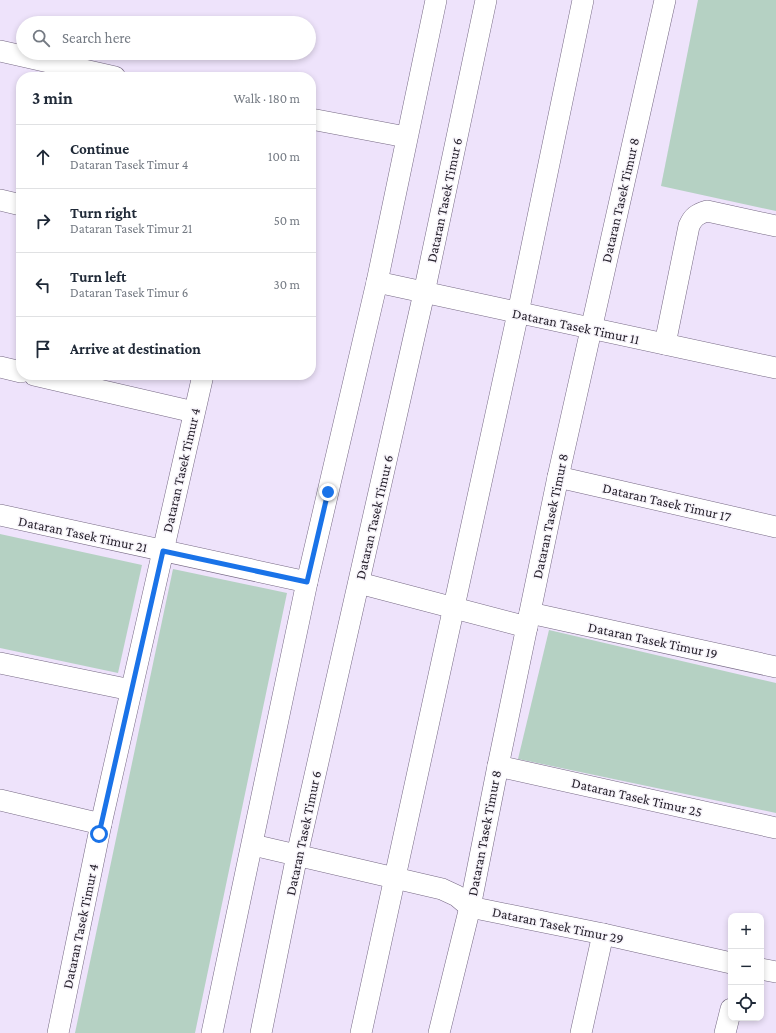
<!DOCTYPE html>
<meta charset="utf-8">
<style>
body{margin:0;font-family:"Crimson Pro",serif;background:#f2f2f3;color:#1f2937}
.controls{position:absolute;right:12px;bottom:12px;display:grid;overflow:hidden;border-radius:8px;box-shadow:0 2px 6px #0003}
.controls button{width:36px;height:36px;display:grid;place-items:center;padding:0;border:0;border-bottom:1px solid #e0e1e3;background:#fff;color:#1f2937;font:20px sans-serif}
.stop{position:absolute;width:12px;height:12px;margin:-9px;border:3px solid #1a73e8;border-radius:50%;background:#fff}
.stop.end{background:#1a73e8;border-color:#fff;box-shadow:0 1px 4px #0008}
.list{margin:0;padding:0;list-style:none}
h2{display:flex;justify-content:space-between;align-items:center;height:52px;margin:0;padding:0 16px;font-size:17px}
h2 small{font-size:13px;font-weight:400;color:#747a83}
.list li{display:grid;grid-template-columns:26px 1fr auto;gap:12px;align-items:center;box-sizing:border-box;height:64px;padding:0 16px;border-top:1px solid #e0e1e3}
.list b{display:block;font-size:15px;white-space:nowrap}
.list p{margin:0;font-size:13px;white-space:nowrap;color:#747a83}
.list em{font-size:13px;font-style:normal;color:#747a83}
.icon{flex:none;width:22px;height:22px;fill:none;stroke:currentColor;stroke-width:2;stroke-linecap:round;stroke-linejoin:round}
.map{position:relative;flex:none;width:776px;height:1033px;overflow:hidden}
.search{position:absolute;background:#fff;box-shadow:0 2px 6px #0003;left:16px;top:16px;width:300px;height:44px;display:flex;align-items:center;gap:10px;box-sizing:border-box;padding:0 14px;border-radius:22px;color:#747a83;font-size:15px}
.panel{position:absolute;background:#fff;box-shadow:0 2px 6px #0003;left:16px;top:72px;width:300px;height:308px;border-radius:16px}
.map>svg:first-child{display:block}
.green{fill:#b5d1c3}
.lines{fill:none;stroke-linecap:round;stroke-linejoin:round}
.minor-casing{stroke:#766984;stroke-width:22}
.minor{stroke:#fff;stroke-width:21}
.route{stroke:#1a73e8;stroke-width:5}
.labels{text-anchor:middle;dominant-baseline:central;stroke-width:3;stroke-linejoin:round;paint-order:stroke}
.street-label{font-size:14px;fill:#25202b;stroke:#f7f4fa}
</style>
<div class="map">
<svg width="776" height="1033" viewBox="0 0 776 1033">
<rect width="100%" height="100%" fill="#eee3fb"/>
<!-- green -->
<g class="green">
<path d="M698,0h78v211l-115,-25z"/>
<path d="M0,534l142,31 -24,108 -118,-25z"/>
<path d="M173,569l114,24 -92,440h-120z"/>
<path d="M549,630l227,53v130l-258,-54z"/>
</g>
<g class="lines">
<!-- minor casing -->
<g class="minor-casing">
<g id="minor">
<path d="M0,51l115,26"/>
<path d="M311,119l95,18"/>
<path d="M0,200l21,5"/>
<path d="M377,282l399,86"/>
<path d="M665,344l24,-118c4,-9 8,-12 18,-15l69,15"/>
<path d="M0,367l21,5"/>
<path d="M34,375l160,37"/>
<path d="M558,477l218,50"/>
<path d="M0,515l307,67"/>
<path d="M359,583l168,44"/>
<path d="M530,613l246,54"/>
<path d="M0,663l131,27"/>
<path d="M498,766l278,62"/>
<path d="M0,800l101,24"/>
<path d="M253,845l189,44 15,7 13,11 133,27 128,29"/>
<path d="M761,969l15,3"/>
<path d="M58,1033l43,-209 102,-449"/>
<path d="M212,1033l95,-451 70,-300 59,-282"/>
<path d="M261,1033l36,-178 127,-562 62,-293"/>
<path d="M361,1033l157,-720 65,-313"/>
<path d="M439,1033l31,-126 28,-141 60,-289 107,-477"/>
<path d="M581,1033l22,-99"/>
<path d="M725,1033l6,-24"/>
</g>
</g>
<!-- minor -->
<use href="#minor" class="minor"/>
</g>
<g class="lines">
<!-- route -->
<path class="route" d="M99,834l64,-283 144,31 21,-90"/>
</g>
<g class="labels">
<!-- street labels -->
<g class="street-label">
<text transform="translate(444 200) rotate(-78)">Dataran Tasek Timur 6</text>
<text transform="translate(620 200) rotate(-77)">Dataran Tasek Timur 8</text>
<text transform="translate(576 326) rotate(12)">Dataran Tasek Timur 11</text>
<text transform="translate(181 470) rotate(-77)">Dataran Tasek Timur 4</text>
<text transform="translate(667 502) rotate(13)">Dataran Tasek Timur 17</text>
<text transform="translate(550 516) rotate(-78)">Dataran Tasek Timur 8</text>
<text transform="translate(374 517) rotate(-77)">Dataran Tasek Timur 6</text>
<text transform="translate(83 534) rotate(12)">Dataran Tasek Timur 21</text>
<text transform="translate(653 640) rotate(12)">Dataran Tasek Timur 19</text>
<text transform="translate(637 797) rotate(13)">Dataran Tasek Timur 25</text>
<text transform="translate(303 833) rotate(-78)">Dataran Tasek Timur 6</text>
<text transform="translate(484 833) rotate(-79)">Dataran Tasek Timur 8</text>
<text transform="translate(558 925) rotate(12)">Dataran Tasek Timur 29</text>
<text transform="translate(80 926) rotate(-78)">Dataran Tasek Timur 4</text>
</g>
</g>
</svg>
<div class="controls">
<button>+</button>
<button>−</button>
<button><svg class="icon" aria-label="locate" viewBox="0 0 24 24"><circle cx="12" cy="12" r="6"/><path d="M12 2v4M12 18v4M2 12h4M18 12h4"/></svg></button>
</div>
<div class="stop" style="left:99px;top:834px"></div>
<div class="stop end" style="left:328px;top:492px"></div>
<div class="search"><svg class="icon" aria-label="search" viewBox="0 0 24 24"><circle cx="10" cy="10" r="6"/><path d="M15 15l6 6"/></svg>Search here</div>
<section class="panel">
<h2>3 min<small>Walk · 180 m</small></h2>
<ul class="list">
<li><svg class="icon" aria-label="ahead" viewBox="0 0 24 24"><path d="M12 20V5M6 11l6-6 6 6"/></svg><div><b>Continue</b><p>Dataran Tasek Timur 4</p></div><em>100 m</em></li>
<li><svg class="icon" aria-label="right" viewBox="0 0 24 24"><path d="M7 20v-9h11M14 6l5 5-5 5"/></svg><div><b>Turn right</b><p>Dataran Tasek Timur 21</p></div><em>50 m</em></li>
<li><svg class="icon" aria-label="left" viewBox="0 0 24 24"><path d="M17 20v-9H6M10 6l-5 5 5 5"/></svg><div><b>Turn left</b><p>Dataran Tasek Timur 6</p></div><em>30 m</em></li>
<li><svg class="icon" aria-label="arrive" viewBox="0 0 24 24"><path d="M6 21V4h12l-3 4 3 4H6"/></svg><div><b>Arrive at destination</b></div></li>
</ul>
</section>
</div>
